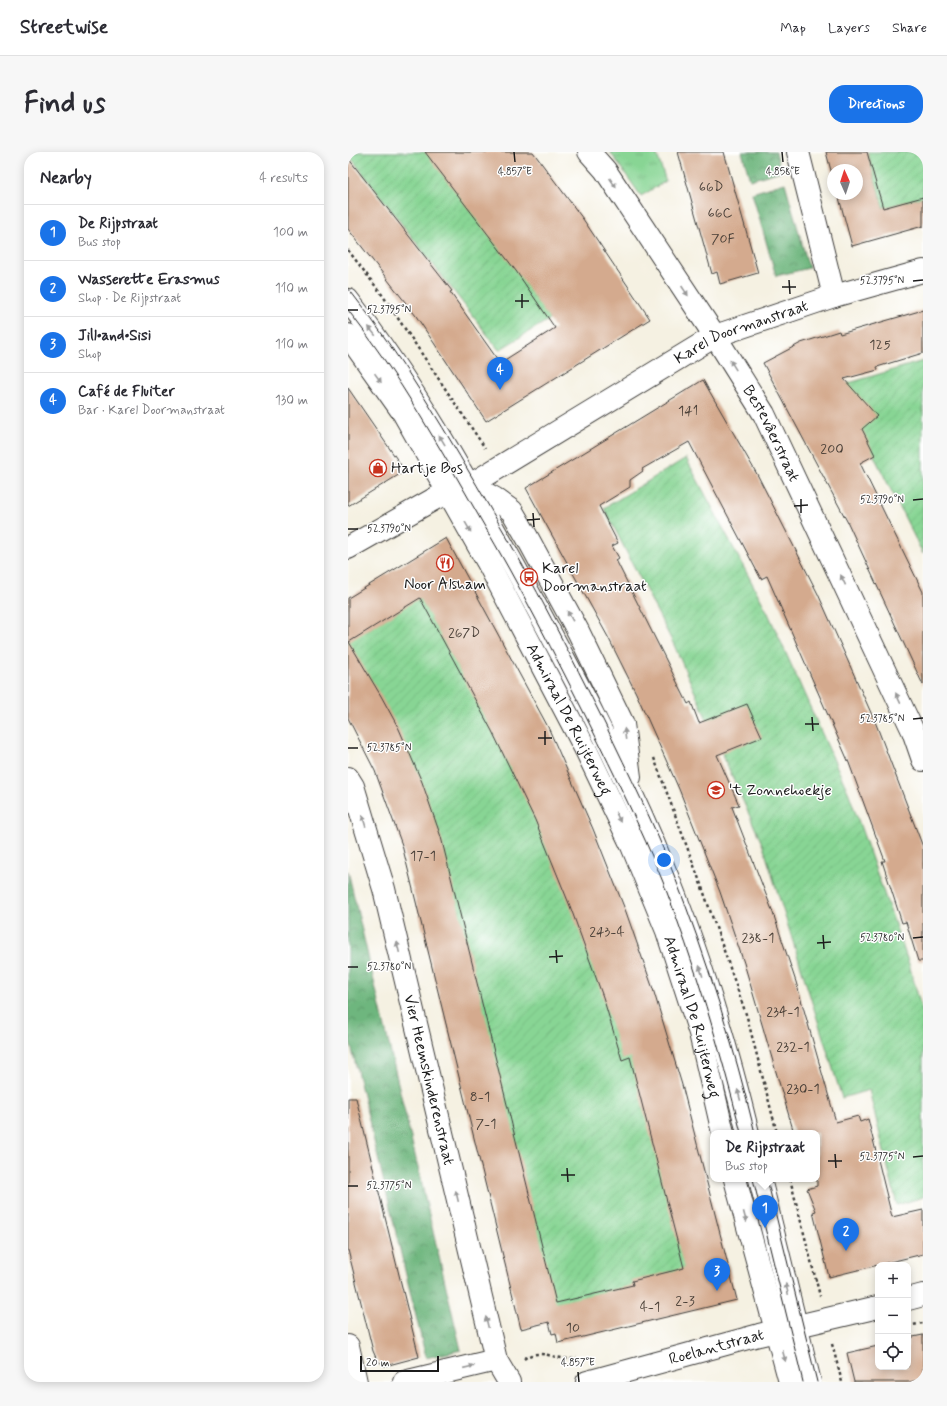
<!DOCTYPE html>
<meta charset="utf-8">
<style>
body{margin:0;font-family:Mynerve,sans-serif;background:#f7f7f7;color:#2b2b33}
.controls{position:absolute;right:12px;bottom:12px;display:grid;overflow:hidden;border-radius:8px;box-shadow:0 2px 10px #0003}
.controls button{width:36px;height:36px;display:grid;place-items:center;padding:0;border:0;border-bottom:1px solid #e1e1e2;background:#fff;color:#2b2b33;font:20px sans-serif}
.compass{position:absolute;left:479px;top:12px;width:36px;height:36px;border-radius:50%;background:#fff;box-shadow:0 2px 10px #0003;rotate:357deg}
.scale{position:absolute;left:12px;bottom:10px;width:79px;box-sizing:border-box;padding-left:4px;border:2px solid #1c1c1c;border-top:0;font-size:11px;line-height:14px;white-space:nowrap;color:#1c1c1c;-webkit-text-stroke:3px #fff;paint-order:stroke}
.you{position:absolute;left:316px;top:708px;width:14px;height:14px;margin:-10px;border:3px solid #fff;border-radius:50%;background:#1a73e8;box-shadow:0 0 0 6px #1a73e833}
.badge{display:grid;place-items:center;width:26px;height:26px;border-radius:50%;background:#1a73e8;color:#fff;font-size:13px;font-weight:700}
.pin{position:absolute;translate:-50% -33px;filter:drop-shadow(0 1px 2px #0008)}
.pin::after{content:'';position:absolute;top:21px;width:14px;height:12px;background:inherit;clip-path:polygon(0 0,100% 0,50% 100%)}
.popup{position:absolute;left:362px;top:978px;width:110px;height:52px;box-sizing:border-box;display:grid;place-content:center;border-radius:8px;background:#fff;filter:drop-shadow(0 1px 3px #0005);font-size:13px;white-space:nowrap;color:#7c7c81}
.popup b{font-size:15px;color:#2b2b33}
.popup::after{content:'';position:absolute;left:50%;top:100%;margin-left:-8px;border:8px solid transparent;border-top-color:#fff}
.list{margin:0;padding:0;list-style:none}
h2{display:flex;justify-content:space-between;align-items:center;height:52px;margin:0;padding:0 16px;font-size:17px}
h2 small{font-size:13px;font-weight:400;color:#7c7c81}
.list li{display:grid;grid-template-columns:26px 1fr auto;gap:12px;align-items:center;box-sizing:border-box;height:56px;padding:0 16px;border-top:1px solid #e1e1e2}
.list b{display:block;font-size:15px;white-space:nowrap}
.list p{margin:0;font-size:13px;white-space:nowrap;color:#7c7c81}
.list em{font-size:13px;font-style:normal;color:#7c7c81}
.icon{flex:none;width:22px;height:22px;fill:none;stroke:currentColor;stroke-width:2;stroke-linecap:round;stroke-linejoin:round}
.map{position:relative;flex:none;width:575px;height:1230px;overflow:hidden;border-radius:16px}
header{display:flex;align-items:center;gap:24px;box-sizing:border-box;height:56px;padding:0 20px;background:#fff;border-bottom:1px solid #e1e1e2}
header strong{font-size:19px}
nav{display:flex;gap:22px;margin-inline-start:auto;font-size:14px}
.intro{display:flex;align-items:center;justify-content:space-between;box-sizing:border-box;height:96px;padding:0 24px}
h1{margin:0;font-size:28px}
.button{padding:10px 18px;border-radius:16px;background:#1a73e8;color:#fff;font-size:14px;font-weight:700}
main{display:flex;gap:24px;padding:0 24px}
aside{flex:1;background:#fff;border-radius:16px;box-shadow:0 2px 10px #0003}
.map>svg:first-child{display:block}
.forest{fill:url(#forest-crowns);stroke:#45694d}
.park{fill:url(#park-tufts);stroke:#527858}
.garden{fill:url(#garden-furrows);stroke:#527858}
.building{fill:#d4aa8e;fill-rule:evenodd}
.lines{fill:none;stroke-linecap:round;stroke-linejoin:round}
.minor-casing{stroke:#3d3c3a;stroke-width:24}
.path{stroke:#3d3c3a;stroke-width:2.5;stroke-dasharray:3 3;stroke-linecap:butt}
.minor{stroke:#fff;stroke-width:22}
.tram{stroke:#1c1c1c;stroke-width:1}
.oneway{fill:#999}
.ticks{fill:none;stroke:#1c1c1c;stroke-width:1.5}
.labels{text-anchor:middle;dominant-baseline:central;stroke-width:3;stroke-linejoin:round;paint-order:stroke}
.number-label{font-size:14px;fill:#4a4038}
.street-label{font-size:16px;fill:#1c1c1c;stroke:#fff}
.poi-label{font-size:16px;fill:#1c1c1c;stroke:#fff;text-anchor:start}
.ticks-label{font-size:10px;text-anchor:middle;fill:#1c1c1c;stroke:#fff;stroke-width:3;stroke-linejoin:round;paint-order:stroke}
</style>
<header>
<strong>Streetwise</strong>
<nav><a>Map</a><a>Layers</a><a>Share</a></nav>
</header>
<div class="intro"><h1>Find us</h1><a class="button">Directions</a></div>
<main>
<aside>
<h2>Nearby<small>4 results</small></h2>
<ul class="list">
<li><span class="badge">1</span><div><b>De Rijpstraat</b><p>Bus stop</p></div><em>100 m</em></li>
<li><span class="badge">2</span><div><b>Wasserette Erasmus</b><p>Shop · De Rijpstraat</p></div><em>110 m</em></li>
<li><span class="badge">3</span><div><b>Jill•and•Sisi</b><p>Shop</p></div><em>110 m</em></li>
<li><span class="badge">4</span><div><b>Café de Fluiter</b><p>Bar · Karel Doormanstraat</p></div><em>130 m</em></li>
</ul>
</aside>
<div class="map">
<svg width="575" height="1230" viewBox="0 0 575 1230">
<defs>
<pattern id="forest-crowns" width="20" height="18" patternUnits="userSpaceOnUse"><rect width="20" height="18" fill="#6eb67e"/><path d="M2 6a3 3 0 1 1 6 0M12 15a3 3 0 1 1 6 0" fill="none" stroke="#5a9366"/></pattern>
<pattern id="park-tufts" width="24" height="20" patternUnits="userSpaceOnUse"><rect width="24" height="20" fill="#88d594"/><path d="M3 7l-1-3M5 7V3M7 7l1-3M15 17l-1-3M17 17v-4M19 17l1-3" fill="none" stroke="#75b67f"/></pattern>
<pattern id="garden-furrows" width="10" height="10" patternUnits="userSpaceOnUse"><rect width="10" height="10" fill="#88d594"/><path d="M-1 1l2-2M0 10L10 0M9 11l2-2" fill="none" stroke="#75b67f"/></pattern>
</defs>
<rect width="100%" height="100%" fill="#fff"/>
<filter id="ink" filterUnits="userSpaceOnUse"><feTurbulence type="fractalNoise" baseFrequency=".025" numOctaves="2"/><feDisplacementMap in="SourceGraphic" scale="8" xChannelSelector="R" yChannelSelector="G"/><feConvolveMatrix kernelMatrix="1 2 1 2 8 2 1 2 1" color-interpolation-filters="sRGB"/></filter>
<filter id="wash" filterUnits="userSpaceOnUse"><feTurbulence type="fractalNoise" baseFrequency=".012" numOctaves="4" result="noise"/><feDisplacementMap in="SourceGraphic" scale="16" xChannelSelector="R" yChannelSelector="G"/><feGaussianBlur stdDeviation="0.9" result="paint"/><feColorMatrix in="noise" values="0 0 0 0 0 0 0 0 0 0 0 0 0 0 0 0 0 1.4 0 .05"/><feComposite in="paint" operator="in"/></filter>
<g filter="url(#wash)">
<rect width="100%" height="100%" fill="#f5f1e2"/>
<!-- forest -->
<g class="forest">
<path d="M394,0h34l5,19 -31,9z"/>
<path d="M437,31l24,85 -33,8 -24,-83z"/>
<path d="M0,719l113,479 -35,8 -78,-325z"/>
</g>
<!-- park -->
<path class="park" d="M262,0h46l10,29 -25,15z"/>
<!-- garden -->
<g class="garden">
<path d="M0,0h123l110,148 -82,50 -151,-196z"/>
<path d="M519,0h56v45l-40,11z"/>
<path d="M575,209v193l-84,-168z"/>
<path d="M338,306l82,155 81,181 60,170 14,50v183l-26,8 -28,-115 -27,8 -79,-252 -89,-201 -70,-137z"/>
<path d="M78,428l213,450 58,242 -158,40 -140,-543 -51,-104v-36z"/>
</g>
<g id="blocks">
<!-- building -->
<g class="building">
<path d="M77,0h108l50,67 67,100 -164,102 -70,-105 -68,-87v-71l104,133 -2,1 50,71 55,-35 -39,-57z"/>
<path d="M330,0h46l34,121 -38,11 -3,-12 -5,2z"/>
<path d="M478,0h41l16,56 40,-11v29l-71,20 -14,-52h19v-24h-24v8z"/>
<path d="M575,158v43l-46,14 1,3 -34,9 33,37 -15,13 13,26 -15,8 63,129v93l-75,-162 -85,-160 38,-20 38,-12 1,3z"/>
<path d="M355,228l55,96 60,118 58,130 47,123v114h-5l-12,-39 -4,1 -20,-62h3l-36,-98 -82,-187 -6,3 -72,-137 -47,27 1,2 -13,9v7l-31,19 19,37 -6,3 7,12 -3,2 72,144 3,-2 8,21 48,-19 15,33 -45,18 22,50 -7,2 40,103 24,72 40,140 22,-6 2,6 8,-3 24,98 31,-7v44l-94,23 -16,-65 3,-1 -9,-22 10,-3v-53h-23l-50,-170 -24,-71 -41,-103 -43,-96 -28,-56 -82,-149z"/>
<path d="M0,236l57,83 -57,35z"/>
<path d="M98,386l102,189 45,102 33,83 27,77 29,96 55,215 -179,43 -2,-10 -4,1 -3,-12 -28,7 -119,-484 -27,-74 -27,-53v-120zM72,446l72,133 43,89 35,86 33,91 19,63 8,-3 54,211 -52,13 1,4 -77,18 -115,-466 -19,-55 -23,-53 -18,-33 -32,-54z"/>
<path d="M0,946h8l63,259 -34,9 -8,-6 -4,-9 -25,-101z"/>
<path d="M575,1183v44l-14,3h-55l-7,-29 31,-7v21h30v-29z"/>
</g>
</g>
</g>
<g filter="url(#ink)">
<use href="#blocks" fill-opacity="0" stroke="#3d3c3a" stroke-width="1"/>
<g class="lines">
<!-- minor casing -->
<g class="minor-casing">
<g id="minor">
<path id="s1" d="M241,0l16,18 110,166 49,78 149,317 10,29"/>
<path d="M450,0l36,144"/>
<path d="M0,148c66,85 118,179 170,273 52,96 104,192 145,293 36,86 63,177 85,267"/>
<path id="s2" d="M0,183l56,79 83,147 100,191 45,94 35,85 33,102 23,100"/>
<path d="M122,333l24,13 18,13 15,26 51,94 45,93 7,53"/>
<path id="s3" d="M0,396l88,-50 39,-16 240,-146 119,-40 89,-25"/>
<path id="s4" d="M0,626l5,8 31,103 112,471 13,22"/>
<path d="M387,1027l55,203"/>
<path d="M412,1027l50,203"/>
<path d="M560,1147l15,-4"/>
<path d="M0,1194l8,36"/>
<path d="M56,1230l92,-22"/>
<path id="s5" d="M239,1230l172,-47 119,-28"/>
</g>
</g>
<!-- path -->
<g class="path">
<path d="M0,98l35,46 102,152"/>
<path d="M306,606l49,132 44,127 30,116"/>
<path d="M442,1027l30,117"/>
<path d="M560,1174l15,-3"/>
<path d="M484,1192l10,38"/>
<path d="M176,1207c16,-13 36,4 53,-1"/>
</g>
<!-- minor -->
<use href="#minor" class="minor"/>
<!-- tram -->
<g class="tram">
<path d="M0,136c56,71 101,149 146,227 40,68 76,139 111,209 24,50 49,100 69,151 33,84 60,171 81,258"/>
<path d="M0,158c51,65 92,138 133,210 39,66 74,135 108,203 26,53 52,105 74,159 32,82 57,166 78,251"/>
<path d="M405,1027l50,203"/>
<path d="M419,1027l50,203"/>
</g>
</g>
<!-- one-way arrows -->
<defs><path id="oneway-solid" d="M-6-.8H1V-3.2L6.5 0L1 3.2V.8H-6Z"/></defs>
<g class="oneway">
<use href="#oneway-solid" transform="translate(265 31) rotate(56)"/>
<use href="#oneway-solid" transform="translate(337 139) rotate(56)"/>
<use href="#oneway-solid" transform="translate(24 179) rotate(-128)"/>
<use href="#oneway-solid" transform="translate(385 213) rotate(-122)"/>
<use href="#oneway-solid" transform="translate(30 226) rotate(55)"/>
<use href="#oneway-solid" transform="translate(94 288) rotate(-121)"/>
<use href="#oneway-solid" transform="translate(120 375) rotate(60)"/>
<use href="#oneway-solid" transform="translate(495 428) rotate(-115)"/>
<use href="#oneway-solid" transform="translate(222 464) rotate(-119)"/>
<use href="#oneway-solid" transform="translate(550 546) rotate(-115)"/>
<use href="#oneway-solid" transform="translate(277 582) rotate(-97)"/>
<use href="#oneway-solid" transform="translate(270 665) rotate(65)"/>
<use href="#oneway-solid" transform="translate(16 669) rotate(-107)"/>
<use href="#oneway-solid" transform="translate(50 795) rotate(-103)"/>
<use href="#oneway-solid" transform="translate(353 819) rotate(-107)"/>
<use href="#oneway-solid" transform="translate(391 943) rotate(-105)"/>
<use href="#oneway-solid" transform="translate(109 1044) rotate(-103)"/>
<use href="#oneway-solid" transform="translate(397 1065) rotate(75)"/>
<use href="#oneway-solid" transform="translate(439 1137) rotate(-103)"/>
<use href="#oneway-solid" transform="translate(139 1170) rotate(-103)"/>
<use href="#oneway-solid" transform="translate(436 1204) rotate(75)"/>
<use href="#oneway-solid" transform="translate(121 1215) rotate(-13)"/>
</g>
</g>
<!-- ticks -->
<path class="ticks" d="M166,0l1,10M434,0l1,10M441,128l1,14M565,129l10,-1M434,135h14M174,142v14M167,149h14M0,158h10M453,347v14M565,348l10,-1M446,354l14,-1M185,361l1,14M179,368l13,-1M0,377h10M464,565l1,14M565,567l10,-1M457,572h14M197,579v14M190,586h14M0,596h10M475,783l1,14M565,786l10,-1M469,791l14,-1M208,798l1,13M201,805l14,-1M0,815h10M487,1002l1,14M565,1005l10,-1M480,1009h14M219,1016l1,14M213,1023h14M0,1034h10M230,1220l1,10"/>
<!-- icons -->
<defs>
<g id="shop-ring" transform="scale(0.9)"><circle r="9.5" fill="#fff" stroke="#c8321e" stroke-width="1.5"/><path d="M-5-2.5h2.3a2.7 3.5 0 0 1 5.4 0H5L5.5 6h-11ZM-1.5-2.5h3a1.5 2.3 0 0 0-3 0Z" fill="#c8321e"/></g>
<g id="restaurant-ring" transform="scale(0.9)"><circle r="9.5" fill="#fff" stroke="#c8321e" stroke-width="1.5"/><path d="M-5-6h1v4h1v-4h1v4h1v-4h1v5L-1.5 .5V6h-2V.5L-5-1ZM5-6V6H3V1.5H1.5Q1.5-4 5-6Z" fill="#c8321e"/></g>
<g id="bus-ring" transform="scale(0.9)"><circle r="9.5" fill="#fff" stroke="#c8321e" stroke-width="1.5"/><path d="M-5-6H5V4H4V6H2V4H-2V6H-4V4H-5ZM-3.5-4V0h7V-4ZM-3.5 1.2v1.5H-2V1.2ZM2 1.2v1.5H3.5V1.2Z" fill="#c8321e"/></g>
<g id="school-ring" transform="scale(0.9)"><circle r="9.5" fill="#fff" stroke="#c8321e" stroke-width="1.5"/><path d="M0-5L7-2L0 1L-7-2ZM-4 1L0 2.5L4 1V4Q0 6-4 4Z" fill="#c8321e"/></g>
</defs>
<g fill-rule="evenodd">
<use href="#shop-ring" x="30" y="316"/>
<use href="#restaurant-ring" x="97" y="411"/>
<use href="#bus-ring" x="181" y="425"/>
<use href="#school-ring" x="368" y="638"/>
</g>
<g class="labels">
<!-- number labels -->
<g class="number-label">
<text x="363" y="35">66D</text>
<text x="372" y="61">66C</text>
<text x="375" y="87">70F</text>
<text x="532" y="193">125</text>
<text x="340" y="259">141</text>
<text x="484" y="297">200</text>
<text x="116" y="481">267D</text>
<text x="75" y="704">17-1</text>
<text x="259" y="780">243-4</text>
<text x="410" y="786">238-1</text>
<text x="435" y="860">234-1</text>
<text x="445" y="895">232-1</text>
<text x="455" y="937">230-1</text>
<text x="132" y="945">8-1</text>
<text x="138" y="972">7-1</text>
<text x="337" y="1149">2-3</text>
<text x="302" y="1155">4-1</text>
<text x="225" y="1176">10</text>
</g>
<!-- street labels -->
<g class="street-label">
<text stroke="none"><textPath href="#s3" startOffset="450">Karel Doormanstraat</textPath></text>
<text stroke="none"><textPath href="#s1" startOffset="336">Bestevâerstraat</textPath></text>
<text stroke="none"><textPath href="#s2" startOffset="444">Admiraal De Ruijterweg</textPath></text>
<text stroke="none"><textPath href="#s2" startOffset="767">Admiraal De Ruijterweg</textPath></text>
<text stroke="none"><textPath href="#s4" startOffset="313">Vier Heemskinderenstraat</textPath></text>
<text stroke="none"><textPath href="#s5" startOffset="134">Roelantstraat</textPath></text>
</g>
<!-- poi labels -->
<g class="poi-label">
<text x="43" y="316">Hartje Bos</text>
<text x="194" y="416">Karel<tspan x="194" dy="18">Doormanstraat</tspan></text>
<text x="97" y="432" text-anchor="middle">Noor Alsham</text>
<text x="381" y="638">'t Zonnehoekje</text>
</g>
</g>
<g class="ticks-label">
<text x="167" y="23">4.857°E</text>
<text x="435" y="23">4.858°E</text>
<text x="534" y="132">52.3795°N</text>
<text x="41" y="161">52.3795°N</text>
<text x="534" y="351">52.3790°N</text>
<text x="41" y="380">52.3790°N</text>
<text x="534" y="570">52.3785°N</text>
<text x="41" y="599">52.3785°N</text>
<text x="534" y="789">52.3780°N</text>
<text x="41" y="818">52.3780°N</text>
<text x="534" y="1008">52.3775°N</text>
<text x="41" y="1037">52.3775°N</text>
<text x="230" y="1214">4.857°E</text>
</g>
</svg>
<div class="controls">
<button>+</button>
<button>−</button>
<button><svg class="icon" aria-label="locate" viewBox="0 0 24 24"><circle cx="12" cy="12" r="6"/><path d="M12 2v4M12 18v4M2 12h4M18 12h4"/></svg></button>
</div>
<svg class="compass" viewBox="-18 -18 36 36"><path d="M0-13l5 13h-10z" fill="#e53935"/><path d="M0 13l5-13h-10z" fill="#7c7c81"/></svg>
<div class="scale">20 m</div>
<div class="you"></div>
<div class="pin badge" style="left:417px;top:1076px">1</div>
<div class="popup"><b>De Rijpstraat</b>Bus stop</div>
<div class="pin badge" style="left:498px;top:1099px">2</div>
<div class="pin badge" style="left:369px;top:1139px">3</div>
<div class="pin badge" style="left:152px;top:238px">4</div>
</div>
</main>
